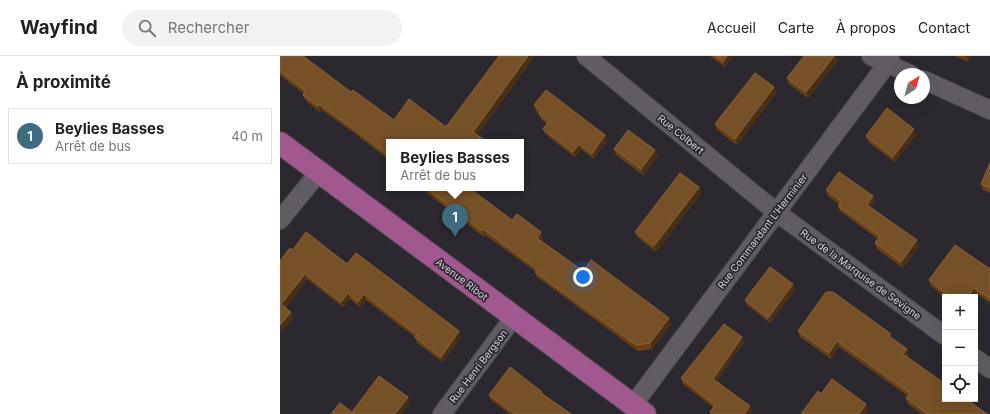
<!DOCTYPE html>
<html lang="fr">
<meta charset="utf-8">
<style>
body{margin:0;font-family:Inter,sans-serif;background:#f2f2f2;color:#202124}
.controls{position:absolute;right:12px;bottom:12px;display:grid;overflow:hidden;border-radius:0px;box-shadow:0 4px 16px #0002}
.controls button{width:36px;height:36px;display:grid;place-items:center;padding:0;border:0;border-bottom:1px solid #e0e0e0;background:#fff;color:#202124;font:20px sans-serif}
.compass{position:absolute;left:614px;top:12px;width:36px;height:36px;border-radius:50%;background:#fff;box-shadow:0 4px 16px #0002;rotate:37deg}
.you{position:absolute;left:303px;top:221px;width:14px;height:14px;margin:-10px;border:3px solid #fff;border-radius:50%;background:#1a73e8;box-shadow:0 0 0 6px #1a73e833}
.badge{display:grid;place-items:center;width:26px;height:26px;border-radius:50%;background:#3f6b7f;color:#fff;font-size:13px;font-weight:700}
.pin{position:absolute;translate:-50% -33px;filter:drop-shadow(0 1px 2px #0008)}
.pin::after{content:'';position:absolute;top:21px;width:14px;height:12px;background:inherit;clip-path:polygon(0 0,100% 0,50% 100%)}
.popup{position:absolute;left:106px;top:83px;width:138px;height:52px;box-sizing:border-box;display:grid;place-content:center;border-radius:0px;background:#fff;filter:drop-shadow(0 1px 3px #0005);font-size:13px;white-space:nowrap;color:#757577}
.popup b{font-size:15px;color:#202124}
.popup::after{content:'';position:absolute;left:50%;top:100%;margin-left:-8px;border:8px solid transparent;border-top-color:#fff}
.list{margin:0;padding:0;list-style:none}
h2{display:flex;justify-content:space-between;align-items:center;height:52px;margin:0;padding:0 16px;font-size:17px}
h2 small{font-size:13px;font-weight:400;color:#757577}
.list li{display:grid;grid-template-columns:26px 1fr auto;gap:12px;align-items:center;box-sizing:border-box;height:56px;margin:0 8px 8px;padding:0 8px;border:1px solid #e0e0e0;border-radius:0px}
.list b{display:block;font-size:15px;white-space:nowrap}
.list p{margin:0;font-size:13px;white-space:nowrap;color:#757577}
.list em{font-size:13px;font-style:normal;color:#757577}
.icon{flex:none;width:22px;height:22px;fill:none;stroke:currentColor;stroke-width:2;stroke-linecap:round;stroke-linejoin:round}
.map{position:relative;flex:none;width:710px;height:358px;overflow:hidden}
header{display:flex;align-items:center;gap:24px;box-sizing:border-box;height:56px;padding:0 20px;background:#fff;border-bottom:1px solid #e0e0e0}
header strong{font-size:19px}
nav{display:flex;gap:22px;margin-inline-start:auto;font-size:14px}
.search{width:280px;height:36px;background:#f2f2f2;display:flex;align-items:center;gap:10px;box-sizing:border-box;padding:0 14px;border-radius:22px;color:#757577;font-size:15px}
main{display:flex}
aside{flex:1;background:#fff}
.map>svg:first-child{display:block}
.lines{fill:none;stroke-linecap:round;stroke-linejoin:round}
.street-casing{stroke:#464349;stroke-width:20}
.primary-casing{stroke:#464349;stroke-width:24}
.street{stroke:#615c64;stroke-width:18}
.primary{stroke:#a0588f;stroke-width:22}
.wall{fill:#6a4010}
.shaded-wall{fill:#4c3013}
.building{fill:#765026;stroke:#856442}
.labels{text-anchor:middle;dominant-baseline:central;stroke-width:3.5;stroke-linejoin:round;paint-order:stroke}
.street-label{font-size:10px;fill:#d6d3d8;stroke:#2c282f}
</style>
<header>
<strong>Wayfind</strong>
<div class="search"><svg class="icon" aria-label="search" viewBox="0 0 24 24"><circle cx="10" cy="10" r="6"/><path d="M15 15l6 6"/></svg>Rechercher</div>
<nav><a>Accueil</a><a>Carte</a><a>À propos</a><a>Contact</a></nav>
</header>
<main>
<aside>
<h2>À proximité<small></small></h2>
<ul class="list">
<li><span class="badge">1</span><div><b>Beylies Basses</b><p>Arrêt de bus</p></div><em>40 m</em></li>
</ul>
</aside>
<div class="map">
<svg width="710" height="358" viewBox="0 0 710 358">
<rect width="100%" height="100%" fill="#2c282f"/>
<g class="lines">
<!-- street casing -->
<g class="street-casing">
<g id="street">
<path d="M306,0l190,156 169,124"/>
<path d="M591,0l39,18"/>
<path d="M644,24l66,30"/>
<path d="M0,164l39,-48"/>
<path d="M695,302l15,11"/>
<path d="M353,349l254,-341 3,-8"/>
<path d="M162,358l72,-97"/>
</g>
</g>
<!-- primary casing -->
<g class="primary-casing">
<path id="primary" d="M0,87l365,271"/>
</g>
<!-- street -->
<use href="#street" class="street"/>
<!-- primary -->
<use href="#primary" class="primary"/>
</g>
<!-- wall -->
<g class="wall">
<path d="M0,0l71,36 43,28 52,7 52,-70 -2,-1h39l-58,79 9,7h-97v18l-28,-22 -39,-28 -2,2 -14,-11 -3,-6 1,-1 -24,-19z"/>
<path d="M430,0h23l-8,11z"/>
<path d="M675,0h16l-3,6z"/>
<path d="M558,4l-30,38 -19,-14 -2,-6z"/>
<path d="M494,31l2,6 -39,52 -20,-15 -2,-6z"/>
<path d="M254,49l73,36 -13,18 -13,-10 -6,8 -30,-23 -2,-5 4,-5 -6,-5 -2,-5 -3,-3z"/>
<path d="M636,79l-21,27 -27,-20 -2,-6z"/>
<path d="M334,93l41,1 3,6 -15,19 -27,-20z"/>
<path d="M710,107v30l-7,-3 -2,-6z"/>
<path d="M419,131l2,6 -45,59 -19,-15 -2,-5z"/>
<path d="M141,132h48l43,32 31,18 -2,3 42,30 86,47 2,6 -19,25 -14,2 -101,-74 -2,-6 -50,-36 -1,2 -21,-16z"/>
<path d="M546,134l47,6 2,6 -4,5 48,39 -16,22 -26,-19 -2,-6 3,-4 -38,-28 -2,-5 1,-2 -11,-8z"/>
<path d="M13,194l54,14 112,67 2,6 -18,25 -26,-19 -2,-6 -49,-37 -6,7 -10,-8 -7,8 -36,-28 -22,29 6,4 2,6 -13,15v-72z"/>
<path d="M710,213v34l-14,-10 -2,4h-29l-14,-11 -2,-6z"/>
<path d="M515,234l-25,33 -23,-18 -2,-5z"/>
<path d="M518,275l95,8 16,16 -2,2 80,57h-65l-14,-10 -2,-6 2,-2 -69,-49 -8,12 -31,-22z"/>
<path d="M462,281l2,5 -27,39 35,30 -2,3h-40v-2l3,-5 -30,-23 -2,-6z"/>
<path d="M262,336l1,2 28,20h-61l-19,-14 -2,-5z"/>
</g>
<!-- shaded-wall -->
<g class="shaded-wall">
<path d="M248,0h7l-60,82 -2,-6z"/>
<path d="M447,0h6l-8,11 -2,-5z"/>
<path d="M554,0h2l2,4 -30,38 -2,-6z"/>
<path d="M686,0h5l-3,6z"/>
<path d="M494,31l2,6 -39,52 -2,-6z"/>
<path d="M40,49l2,5 -2,2 -2,-6z"/>
<path d="M634,73l2,6 -21,27 -2,-5z"/>
<path d="M325,79l2,6 -13,18 -2,-5z"/>
<path d="M299,88l2,5 -6,8 -2,-5z"/>
<path d="M375,94l3,6 -15,19 -2,-6z"/>
<path d="M419,131l2,6 -45,59 -2,-6z"/>
<path d="M593,140l2,6 -6,8 -2,-5z"/>
<path d="M203,173l2,6 -1,2 -2,-6z"/>
<path d="M261,176l2,6 -4,5 -2,-5z"/>
<path d="M637,184l2,6 -16,22 -2,-6z"/>
<path d="M25,218l2,5 -24,31 -2,-6z"/>
<path d="M513,228l2,6 -25,33 -2,-5z"/>
<path d="M694,232l2,5 -2,4h-6z"/>
<path d="M68,237l2,6 -7,8 -2,-5z"/>
<path d="M84,238l2,6 -6,7 -2,-5z"/>
<path d="M11,256l2,6 -13,15v-8z"/>
<path d="M389,262l2,6 -19,25 -2,-6z"/>
<path d="M179,275l2,6 -18,25 -2,-5z"/>
<path d="M462,281l2,5 -29,42 -2,-5z"/>
<path d="M557,285l2,6 -8,12 -2,-6z"/>
<path d="M627,293l2,6 -4,4 -2,-5z"/>
<path d="M128,341l2,6 -9,11h-6z"/>
<path d="M586,348l2,6 -2,4h-7z"/>
<path d="M470,350l2,5 -2,3h-6z"/>
</g>
<!-- building -->
<g class="building">
<path d="M0,0h23l48,36 2,-2 41,30 15,-21 37,28 53,-71h29l-55,76 13,9 -1,1h-96v14l-31,-24 -38,-27 -2,1 -15,-11 3,-4 -26,-20z"/>
<path d="M435,0h12l-4,6z"/>
<path d="M524,0h30l-28,36 -19,-14z"/>
<path d="M475,17l19,14 -39,52 -20,-15z"/>
<path d="M266,34l59,45 -13,19 -13,-10 -6,8 -30,-23 6,-8 -10,-7 1,-3 -6,-6z"/>
<path d="M607,52l27,21 -21,28 -27,-21z"/>
<path d="M348,74l27,20 -14,19 -27,-20z"/>
<path d="M710,107v25l-9,-4z"/>
<path d="M559,116l34,24 -6,9 50,35 -16,22 -26,-19 5,-7 -42,-30 3,-5 -15,-11z"/>
<path d="M400,117l19,14 -45,59 -19,-14z"/>
<path d="M146,132h43l43,32 5,-6 24,18 -4,6 46,33 8,-11 78,58 -19,25 -14,2 -101,-73 2,-3 -54,-40 -1,2 -21,-16z"/>
<path d="M26,176l41,32 9,-11 103,78 -18,26 -26,-20 2,-2 -53,-41 -6,8 -10,-9 -7,9 -36,-28 -24,30 10,8 -11,13v-64l10,-13 3,2z"/>
<path d="M675,189l35,24v30l-16,-11 -6,9h-18l-21,-17z"/>
<path d="M490,211l23,17 -25,34 -23,-18z"/>
<path d="M546,236h7l58,42 -2,2 18,13 -4,5 42,30v15h21l21,15h-59l-22,-16 4,-5 -73,-52 -8,12 -31,-22z"/>
<path d="M444,268l18,13 -29,42 37,27 -6,8h-32l-2,-2 5,-7 -34,-27z"/>
<path d="M230,311l32,25 -1,1 30,21h-56l-26,-19z"/>
<path d="M99,320l29,21 -13,17h-64l9,-11 12,9z"/>
<path d="M552,323l34,25 -7,10h-58l17,-23 3,3z"/>
</g>
<g class="labels">
<!-- street labels -->
<g class="street-label">
<text transform="translate(401 78) rotate(39)">Rue Colbert</text>
<text transform="translate(482 175) rotate(-53)">Rue Commandant L'Herminier</text>
<text transform="translate(581 218) rotate(36)">Rue de la Marquise de Sevigne</text>
<text transform="translate(182 223) rotate(37)">Avenue Ribot</text>
<text transform="translate(198 310) rotate(-53)">Rue Henri Bergson</text>
</g>
</g>
</svg>
<div class="controls">
<button>+</button>
<button>−</button>
<button><svg class="icon" aria-label="locate" viewBox="0 0 24 24"><circle cx="12" cy="12" r="6"/><path d="M12 2v4M12 18v4M2 12h4M18 12h4"/></svg></button>
</div>
<svg class="compass" viewBox="-18 -18 36 36"><path d="M0-13l5 13h-10z" fill="#e53935"/><path d="M0 13l5-13h-10z" fill="#757577"/></svg>
<div class="you"></div>
<div class="pin badge" style="left:175px;top:181px">1</div>
<div class="popup"><b>Beylies Basses</b>Arrêt de bus</div>
</div>
</main>
